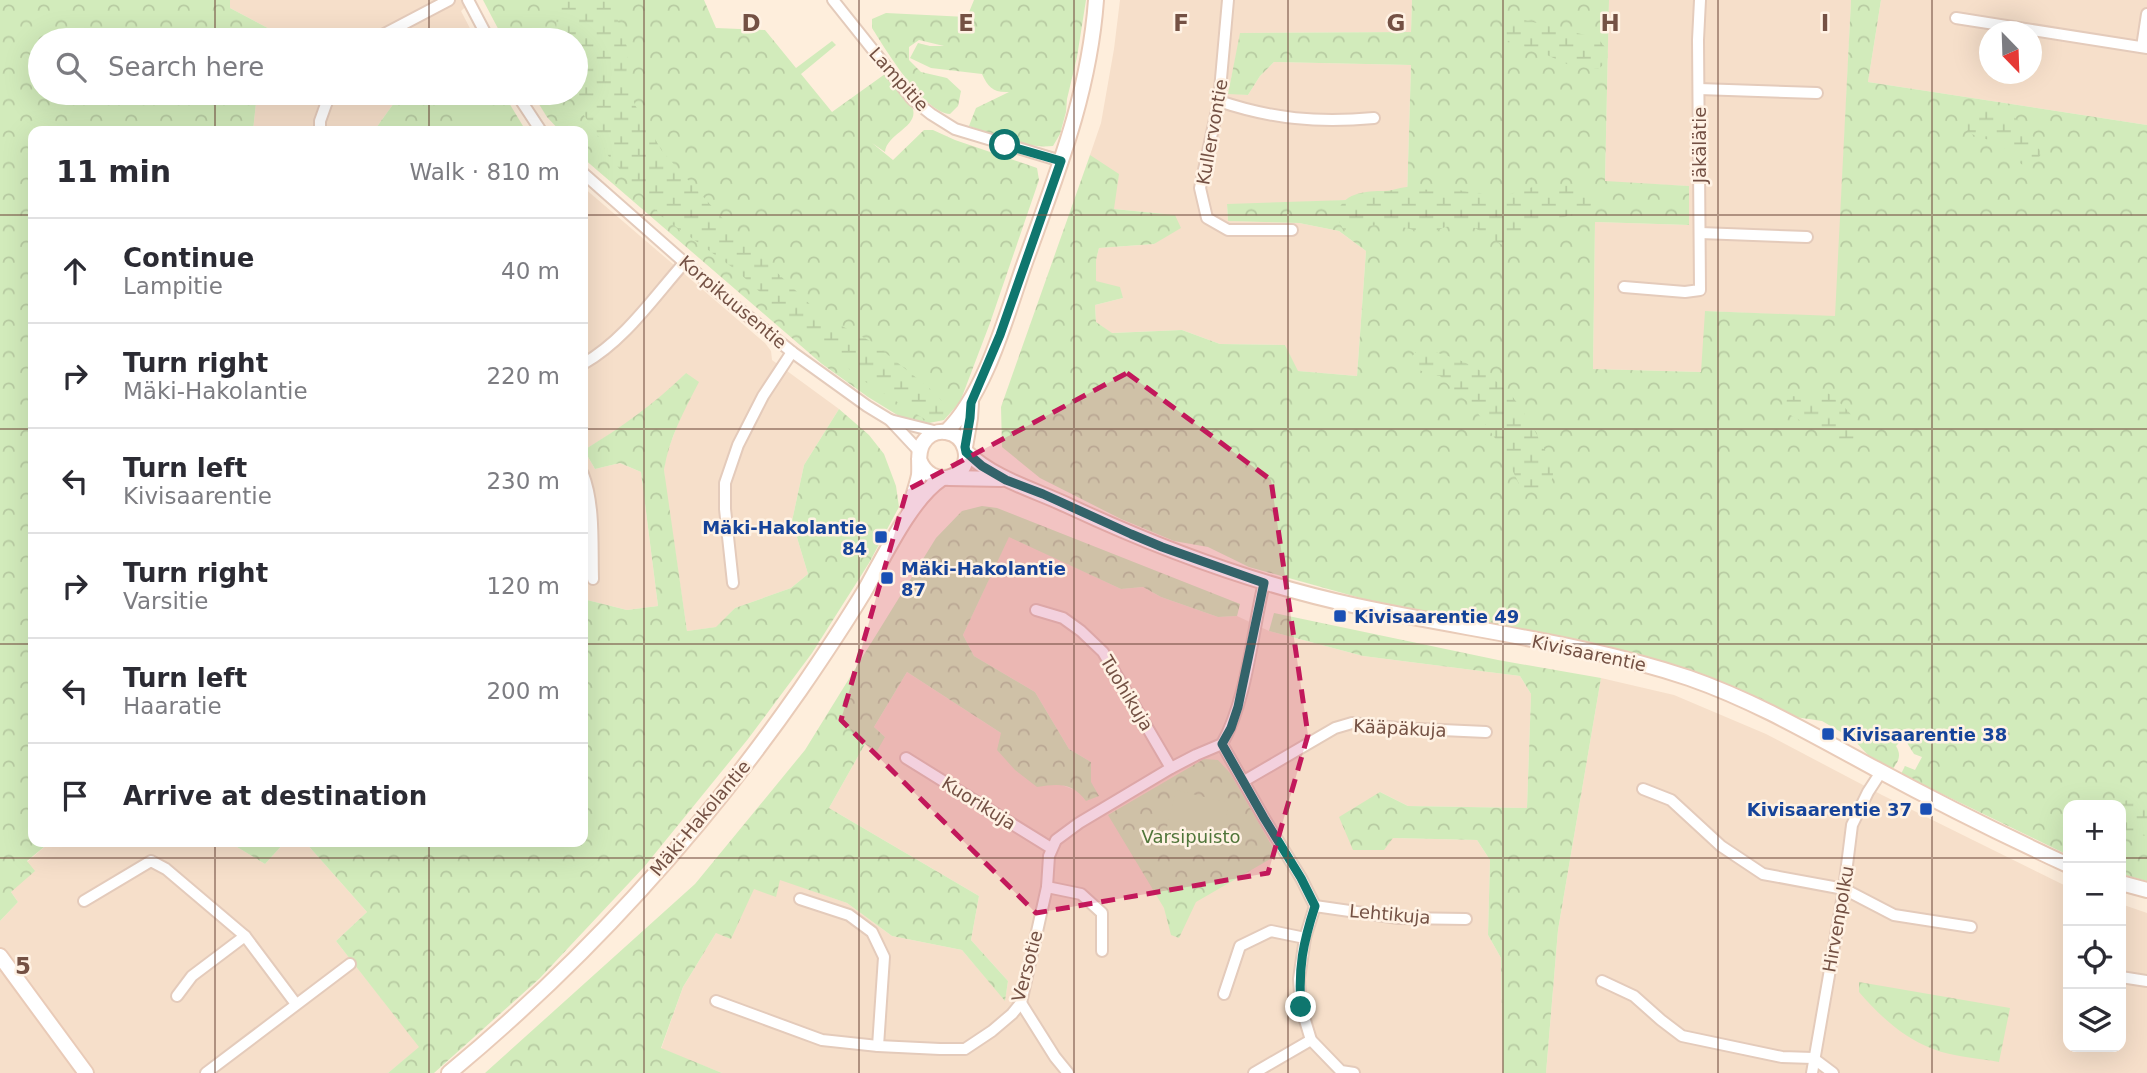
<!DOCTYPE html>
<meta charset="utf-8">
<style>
body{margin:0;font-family:"DejaVu Sans",sans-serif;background:#f2f2f3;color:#2b2b33}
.controls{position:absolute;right:21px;bottom:21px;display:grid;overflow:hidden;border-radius:14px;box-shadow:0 7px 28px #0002}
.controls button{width:63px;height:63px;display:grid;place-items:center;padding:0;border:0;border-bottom:2px solid #e1e1e2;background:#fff;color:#2b2b33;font:35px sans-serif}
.compass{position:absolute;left:1979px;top:21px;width:63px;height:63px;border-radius:50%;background:#fff;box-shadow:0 7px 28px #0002;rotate:157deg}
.stop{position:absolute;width:21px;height:21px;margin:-16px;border:5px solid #0f766e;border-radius:50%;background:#fff}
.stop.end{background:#0f766e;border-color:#fff;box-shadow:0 2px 7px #0008}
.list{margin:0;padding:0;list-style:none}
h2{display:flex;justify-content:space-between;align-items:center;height:91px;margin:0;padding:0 28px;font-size:30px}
h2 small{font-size:23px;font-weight:400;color:#7c7c81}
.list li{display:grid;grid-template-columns:46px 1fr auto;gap:21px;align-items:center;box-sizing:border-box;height:105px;padding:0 28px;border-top:2px solid #e1e1e2}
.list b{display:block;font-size:26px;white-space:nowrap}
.list p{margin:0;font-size:23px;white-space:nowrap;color:#7c7c81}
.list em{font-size:23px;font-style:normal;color:#7c7c81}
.icon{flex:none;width:38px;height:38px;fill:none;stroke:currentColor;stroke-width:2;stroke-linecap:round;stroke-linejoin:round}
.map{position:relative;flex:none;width:2147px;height:1073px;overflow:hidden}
.search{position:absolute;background:#fff;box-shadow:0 7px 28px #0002;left:28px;top:28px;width:560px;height:77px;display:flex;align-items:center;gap:18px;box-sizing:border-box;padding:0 24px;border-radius:38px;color:#7c7c81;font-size:26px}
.panel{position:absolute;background:#fff;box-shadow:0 7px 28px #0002;left:28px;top:126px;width:560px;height:721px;border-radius:14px}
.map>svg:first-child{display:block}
.residential{fill:#f6dfca;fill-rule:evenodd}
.forest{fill:url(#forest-crowns)}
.wetland{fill:url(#wetland-marsh)}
.pitch{fill:#d2ebbb}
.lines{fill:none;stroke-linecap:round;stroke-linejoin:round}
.street-casing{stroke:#e4cbbb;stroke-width:14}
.secondary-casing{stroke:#e9cbb8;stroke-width:18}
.street{stroke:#fff;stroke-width:10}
.secondary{stroke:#fff;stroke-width:14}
.route{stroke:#0f766e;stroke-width:9}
.marked{fill:#c2185b;fill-opacity:0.2;stroke:#c2185b;stroke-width:5;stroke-dasharray:14 9;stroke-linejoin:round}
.grid{fill:none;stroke:#745144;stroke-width:2;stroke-opacity:0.55}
.transit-dot{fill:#1a4fb4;stroke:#fff2e4;stroke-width:2.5}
.labels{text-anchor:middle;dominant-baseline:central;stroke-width:5;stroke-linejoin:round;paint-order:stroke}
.street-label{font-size:18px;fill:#745144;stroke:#fff2e4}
.transit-label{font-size:18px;font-weight:bold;fill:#164399;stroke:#fff2e4;text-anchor:start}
.park-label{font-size:18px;fill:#4f7539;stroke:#fff2e4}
.grid-label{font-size:23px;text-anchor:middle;font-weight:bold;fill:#745144;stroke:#fff2e4;stroke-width:5;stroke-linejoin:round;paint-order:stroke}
</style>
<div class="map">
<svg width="2147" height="1073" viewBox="0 0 2147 1073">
<defs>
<pattern id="forest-crowns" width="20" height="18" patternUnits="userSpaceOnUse" patternTransform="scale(1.75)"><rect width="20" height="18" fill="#d2ebbb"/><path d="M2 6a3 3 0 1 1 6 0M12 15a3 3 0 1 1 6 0" fill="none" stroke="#b8cba2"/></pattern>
<pattern id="wetland-marsh" width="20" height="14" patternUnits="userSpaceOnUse" patternTransform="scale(1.75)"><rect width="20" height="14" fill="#d2ebbb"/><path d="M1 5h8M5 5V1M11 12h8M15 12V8" fill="none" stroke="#b8cba2"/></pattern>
</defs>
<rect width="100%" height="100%" fill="#feeedc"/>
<!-- residential -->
<g class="residential">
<path d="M230,0h243l-12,11 15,29h-197l2,-5 -51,-27z"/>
<path d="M1120,0h292l-1,32 -170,1 -13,60 20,2 12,-19 14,-14 137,3 -4,133 -180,7 1,16 71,2 40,8 27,20 -9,125 -60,-5 -12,-26 -65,-1 -38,-14 -71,3 -15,-11 -1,-17 28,-7 -27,-17v-21l3,-12 55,-4 21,-29 -61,-6 -24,-54 11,-32 13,-74z"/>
<path d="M1609,0h242l-15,317 -130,-6 -4,61 -109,-3 2,-147 94,3 -1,-39 -83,-4z"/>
<path d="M1881,0h266v125l-279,-43zM1990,32h42v42h-42z"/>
<path d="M257,93h155l-18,10 -18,25 1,3h-124z"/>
<path d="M583,187l182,156 6,8 1,9 67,49 -35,56 -12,56 16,53 -17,14 -56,20 -18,19 -30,4 -22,-148 -1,-13 2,-15 13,-34 7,-48 -27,26 -34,26 -41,25 11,19 25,-6 21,9 17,134 -31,4 -44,-11z"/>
<path d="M1009,536l112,53 22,-2 18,10 57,20 19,-1 32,15 94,25 157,20 11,18 -4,114 -119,-2 -28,-14 13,46 84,2 13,20 -2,75 13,23 2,115h-781l-61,-24 22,-62 33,-54 38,-45 26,-9 67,24 45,33 70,14 43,50 3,-19 -37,-41 8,-44 -150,-88 36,-64 20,-7 -11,-10 33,-55 94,61 58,51 19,7 13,-9v-20l-22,-13 -34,-57 -61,-36 -11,-21z"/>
<path d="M1601,678l73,17 92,39 116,61 186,92v160h53v-143l26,9v160h-601l12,-143z"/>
<path d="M50,842h191l-4,5 28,17 20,-22h20l62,70 -31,29 84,106 -32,26h-388v-152l18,-19 -7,-10 16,-30z"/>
</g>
<!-- forest -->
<g class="forest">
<path d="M0,0h230v8l51,27 -2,5h-239v53h217l-4,38h-220v711h17l-23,19 8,10 -24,21 7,10 -18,19z"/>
<path d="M483,0h221l12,28 49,2 31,38 36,-27 4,4 -35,29 31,38 53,-38c7,10 18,19 25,29 15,23 -23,29 -25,49l-13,-9 21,17 31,-30h9l22,10 82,28 2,12 -49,143 -30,79 -16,18 -15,3 -30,-7 -31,-19 -46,-33 -239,-206v-27h-23l-13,-14 -15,-24h44v-53h-72z"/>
<path d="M974,0h112l-9,57 -10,42 -1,13 -6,22 -7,12c-29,3 -58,-10 -84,-20l7,-18 33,-16c-16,1 -21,-5 -27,-18l-51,-6 -21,-10 8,-15 12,3h14l-25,-6 -10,7v13l12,12 26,6 14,13 -3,15 -8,8c-27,-2 -64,-64 -78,-86v-9l14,-6 81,4z"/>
<path d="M1412,0h197l-4,181 84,5v39l-94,-3 -2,147 108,3 4,-61 130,5 16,-316h30l-13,82 279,43v756l-26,-7v-69h-53v50l-167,-81 4,-8 10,4 7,-13 -8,-3 -10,-16 -8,8c6,10 2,15 -3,23l-25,-14 -15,-16 -31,-18 -27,-4 -44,-22 -60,-24 -117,-31 -210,-41 -115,-32 -41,-20 -34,-6 -53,-22 -81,-41 -38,-31 -1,-40 89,-252 29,19 -5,35 61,6 6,13 -27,16 -55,4 -3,12v21l24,6 3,11 -28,7 1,17 16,11 70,-3 38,14 65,1 13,26 59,5 9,-125 -27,-20 -40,-8 -71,-2 -1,-17 180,-6 4,-133 -137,-3 -14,14 -12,19 -20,-1 12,-61 171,-1z"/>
<path d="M412,93h91l23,38h-149l-1,-3 18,-25z"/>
<path d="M686,373l13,9c-15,29 -30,56 -35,88l23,161 29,-4 19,-19 56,-20 17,-14 -16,-53 12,-56 35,-56 30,26 15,19 12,32 3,21 -30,56 -57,90 -64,86 -104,128 -104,111 -106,95h-46l31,-26 -83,-106 31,-29 -62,-70h278v-243l44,11 31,-4 -17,-134 -21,-9 -25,6 -11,-19c38,-23 70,-46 102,-77z"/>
<path d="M982,506l15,2 243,96 -3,12 -19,1 -57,-20 -18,-10 -22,2 -112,-52 -46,98 11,21 61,36 34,57 22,13v20l8,14 -13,5c-14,-19 -28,-17 -49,-14l-22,-17 -18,-20 4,-17 -94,-61 -33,55 11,10 -8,14 -12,-7 -36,64 150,88 -8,44 37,41 -3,20 -43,-51 -70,-14 -45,-33 -67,-23 -4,17 -22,-8 -23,50 -15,-6 -33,54 -22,61 61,25h-237l210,-189 110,-134 131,-212 26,-27z"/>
<path d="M1274,613l224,47 103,18 -43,252 -12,143h-43l-2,-115 -13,-23 2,-75 -13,-20 -84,-2 -9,12h-31l-14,-33 41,-25 28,14 119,2 4,-114 -11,-18 -157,-20 -94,-25z"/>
<path d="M1204,759l14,1 12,13 47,82 -81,47 -17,36 -8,-3 -7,-27 -56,-93z"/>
<path d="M241,842h44l-20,22 -28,-17z"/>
<path d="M1859,982l151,26 -11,54c-21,-4 -46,-5 -66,-13 -30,-11 -54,-34 -74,-57z"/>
</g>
<!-- wetland -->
<g class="wetland">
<path d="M557,0h54l17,50 -2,27 9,28 27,46 72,80 87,84 51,27 57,46 15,15 2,10 -9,6 -11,1 -62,-39 -66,-52 -15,-9 -22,-27 -25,-23 -75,-54 -52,-59 -13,-25 -28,-39h8v-53h-20z"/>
<path d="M1521,19l76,19c12,12 16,20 1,31l-29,-4 -22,-10 -41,-15 -3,-7c5,-9 8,-13 18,-14z"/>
<path d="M1980,109c7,1 17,0 23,3 19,6 33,25 38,42l-5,8 -12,4c-9,-6 -18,-19 -27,-23 -14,-7 -27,-4 -35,-20l7,-8z"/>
<path d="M1552,185c18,2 37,-2 43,18l-13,8 -18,6 -23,2 -14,6 -9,14 -8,7h-6l-29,-18 -16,-3 -14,2 -16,7 -38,-10 -27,2 -15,5 -6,-2 -6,-12c3,-25 29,-26 48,-26 9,0 18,-5 27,-4 11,2 16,5 27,0l62,10 32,-10 13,1z"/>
<path d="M1421,346c8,1 12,6 20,8 23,6 52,21 69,40 11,11 44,66 43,80 0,4 -2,7 -3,10l-11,7 -16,1 -22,-45 -28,-41 -20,-16 -13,-14 -12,-2 -17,-8 -3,-5z"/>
<path d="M1817,391h9c16,15 38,27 28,50l-9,4 -62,-34v-7l7,-8 14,1z"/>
<path d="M2131,800l16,5v31l-26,-4v-27h-19l10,-3z"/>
</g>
<!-- pitch -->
<g class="pitch">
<path d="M464,93h15l20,37 -38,1 -15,-28z"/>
<path d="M1176,790l53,13 -10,41 -53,-13z"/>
</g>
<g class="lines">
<!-- street casing -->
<g class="street-casing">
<g id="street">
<path d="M468,0l21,40"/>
<path d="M833,0l79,99 19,15 24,15 106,32"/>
<path d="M1228,0l-9,101 -19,87 7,30 21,12h64"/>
<path d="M1956,18l191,30"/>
<path d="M373,40l76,-40"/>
<path d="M2142,47l5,-33"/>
<path d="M1699,89l118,4"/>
<path d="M516,93l25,38"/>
<path d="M1219,101c53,18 99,22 155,17"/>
<path d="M320,131v-10l10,-28"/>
<path d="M583,173l135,119 74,60 75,54 23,14 29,31"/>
<path d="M1700,233l107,4"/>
<path d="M1624,287l61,5 15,-2 -2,-250 2,-40"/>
<path d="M583,364c42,-24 70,-66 102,-102"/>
<path d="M890,420l48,12"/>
<path d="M583,474c12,31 9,71 10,105"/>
<path d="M733,583l-8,-74v-26l13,-38 25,-49 29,-44"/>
<path d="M1036,610l27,8 18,13 22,21 68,116"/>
<path d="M1222,744l42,74 37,60 14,28 -10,32 -6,41 2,28 10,33 30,31 13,2"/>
<path d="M1222,744c25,-44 30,-111 42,-161"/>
<path d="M906,758l145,90"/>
<path d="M1244,781l91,-53 17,-5 46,5 88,4"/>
<path d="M1643,789l28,11 50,46 42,28 81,15 50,26 77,12"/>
<path d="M1047,887l34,7 21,19v38"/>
<path d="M800,899l49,16 23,17 12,25 -6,89"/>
<path d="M84,901l67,-40 15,8 79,67 51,68"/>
<path d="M1315,906l83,12 68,1"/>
<path d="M2121,977l26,4"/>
<path d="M1602,981l32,15 27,24 21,16 100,21 31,1 20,15"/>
<path d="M1224,994l16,-48 31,-15 34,7"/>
<path d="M177,996l15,-20 53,-40"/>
<path d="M716,1001l106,39 56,6 62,3h25l27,-18 20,-17 9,-11 26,-116 2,-31 7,-16 23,-17 92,-55 25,-13 26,-11"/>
<path d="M1021,1003l34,54 13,16"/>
<path d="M206,1073l144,-109"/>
<path d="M1254,1073l57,-33"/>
<path d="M1812,1073l32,-184 8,-64 16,-33 13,-20"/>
</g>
</g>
<!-- secondary casing -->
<g class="secondary-casing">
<g id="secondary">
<path d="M946,432c39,-38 59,-112 77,-164 32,-90 66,-171 73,-268"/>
<path d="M965,447l5,-29 1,-15"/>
<path d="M966,452c29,28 70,38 105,55 92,43 187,78 286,99 111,24 225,36 332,72 66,23 126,58 187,91 63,34 127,66 192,96"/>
<path d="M949,478l53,1"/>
<path d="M910,506c3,-10 7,-21 9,-31 1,-11 -2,-23 4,-32 11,-18 37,-13 42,6 8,30 -35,42 -46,10"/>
<path d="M2121,883l26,7"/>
<path d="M0,956l86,117"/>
<path d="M449,1073c134,-111 252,-241 351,-383 22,-32 44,-65 64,-98 19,-33 46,-92 77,-113"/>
</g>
</g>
<!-- street -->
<use href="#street" class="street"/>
<!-- secondary -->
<use href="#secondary" class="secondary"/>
</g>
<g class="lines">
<!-- route -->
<path class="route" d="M1005,145l56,16 -61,174 -29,68 -1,15 -5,29 1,5 16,14 24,14 37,14 88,40 31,13 102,36 -26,124 -7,21 -9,16 42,74 37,60 14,28c-12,37 -17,62 -14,101"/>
</g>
<!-- marked area -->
<path class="marked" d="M1127,373l144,107 37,255 -40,138 -232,40 -195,-193 66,-230z"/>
<!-- grid -->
<path class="grid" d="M215,0v40M429,0v40M644,0v1073M859,0v1073M1074,0v1073M1288,0v1073M1503,0v1073M1718,0v1073M1932,0v1073M215,93v38M429,93v38M0,215h33M583,215h1564M0,429h33M583,429h1564M0,644h33M583,644h1564M215,842v231M429,842v231M0,858h2068M2121,858h26"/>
<!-- markers -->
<g class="transit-dot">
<rect x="874" y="530" width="14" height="14" rx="3.5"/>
<rect x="880" y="571" width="14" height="14" rx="3.5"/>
<rect x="1333" y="609" width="14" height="14" rx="3.5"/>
<rect x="1821" y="727" width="14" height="14" rx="3.5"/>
<rect x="1919" y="802" width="14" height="14" rx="3.5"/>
</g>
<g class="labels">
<!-- street labels -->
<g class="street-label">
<text transform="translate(899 79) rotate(48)">Lampitie</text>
<text transform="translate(1212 132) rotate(-80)">Kullervontie</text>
<text transform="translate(1699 145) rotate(-90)">Jäkälätie</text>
<text transform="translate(733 302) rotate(40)">Korpikuusentie</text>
<text transform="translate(1589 653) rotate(12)">Kivisaarentie</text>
<text transform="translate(1127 693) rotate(59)">Tuohikuja</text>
<text transform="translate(1400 728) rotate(3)">Kääpäkuja</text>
<text transform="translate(979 803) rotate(32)">Kuorikuja</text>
<text transform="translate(700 818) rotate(-50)">Mäki-Hakolantie</text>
<text transform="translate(1390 914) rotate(5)">Lehtikuja</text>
<text transform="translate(1838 919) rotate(-80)">Hirvenpolku</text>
<text transform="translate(1027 966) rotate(-75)">Versotie</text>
</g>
<!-- transit labels -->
<g class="transit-label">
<text x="867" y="527" text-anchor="end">Mäki-Hakolantie<tspan x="867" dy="21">84</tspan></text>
<text x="901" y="568">Mäki-Hakolantie<tspan x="901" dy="21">87</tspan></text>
<text x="1354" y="616">Kivisaarentie 49</text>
<text x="1842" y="734">Kivisaarentie 38</text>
<text x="1912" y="809" text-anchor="end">Kivisaarentie 37</text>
</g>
<!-- park labels -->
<g class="park-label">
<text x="1191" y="836">Varsipuisto</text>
</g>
</g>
<g class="grid-label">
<text x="751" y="31">D</text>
<text x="966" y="31">E</text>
<text x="1181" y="31">F</text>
<text x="1396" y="31">G</text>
<text x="1610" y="31">H</text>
<text x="1825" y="31">I</text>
<text x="23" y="974">5</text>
</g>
</svg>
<div class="controls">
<button>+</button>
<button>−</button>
<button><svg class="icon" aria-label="locate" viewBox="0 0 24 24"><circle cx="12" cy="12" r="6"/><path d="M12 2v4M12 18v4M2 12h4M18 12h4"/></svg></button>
<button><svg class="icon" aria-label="layers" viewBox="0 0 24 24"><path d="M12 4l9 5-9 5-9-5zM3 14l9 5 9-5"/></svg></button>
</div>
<svg class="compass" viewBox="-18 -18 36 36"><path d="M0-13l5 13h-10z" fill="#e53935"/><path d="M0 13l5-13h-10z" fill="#7c7c81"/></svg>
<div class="stop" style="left:1005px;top:145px"></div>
<div class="stop end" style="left:1301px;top:1007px"></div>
<div class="search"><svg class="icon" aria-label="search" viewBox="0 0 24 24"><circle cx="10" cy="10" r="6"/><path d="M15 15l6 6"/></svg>Search here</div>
<section class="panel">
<h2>11 min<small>Walk · 810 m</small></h2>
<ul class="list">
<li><svg class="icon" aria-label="ahead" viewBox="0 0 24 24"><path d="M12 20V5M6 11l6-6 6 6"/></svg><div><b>Continue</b><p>Lampitie</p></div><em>40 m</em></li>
<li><svg class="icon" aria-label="right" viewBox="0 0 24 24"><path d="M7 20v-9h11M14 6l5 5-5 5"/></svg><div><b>Turn right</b><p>Mäki-Hakolantie</p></div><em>220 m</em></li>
<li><svg class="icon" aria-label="left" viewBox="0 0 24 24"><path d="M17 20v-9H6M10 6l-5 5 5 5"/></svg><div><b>Turn left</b><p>Kivisaarentie</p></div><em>230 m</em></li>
<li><svg class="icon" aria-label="right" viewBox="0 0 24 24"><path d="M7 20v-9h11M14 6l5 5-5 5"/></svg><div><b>Turn right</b><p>Varsitie</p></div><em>120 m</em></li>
<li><svg class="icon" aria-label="left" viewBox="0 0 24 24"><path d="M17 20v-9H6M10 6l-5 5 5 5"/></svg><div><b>Turn left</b><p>Haaratie</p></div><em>200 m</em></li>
<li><svg class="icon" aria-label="arrive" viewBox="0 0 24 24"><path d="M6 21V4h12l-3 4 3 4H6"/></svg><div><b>Arrive at destination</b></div></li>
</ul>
</section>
</div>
